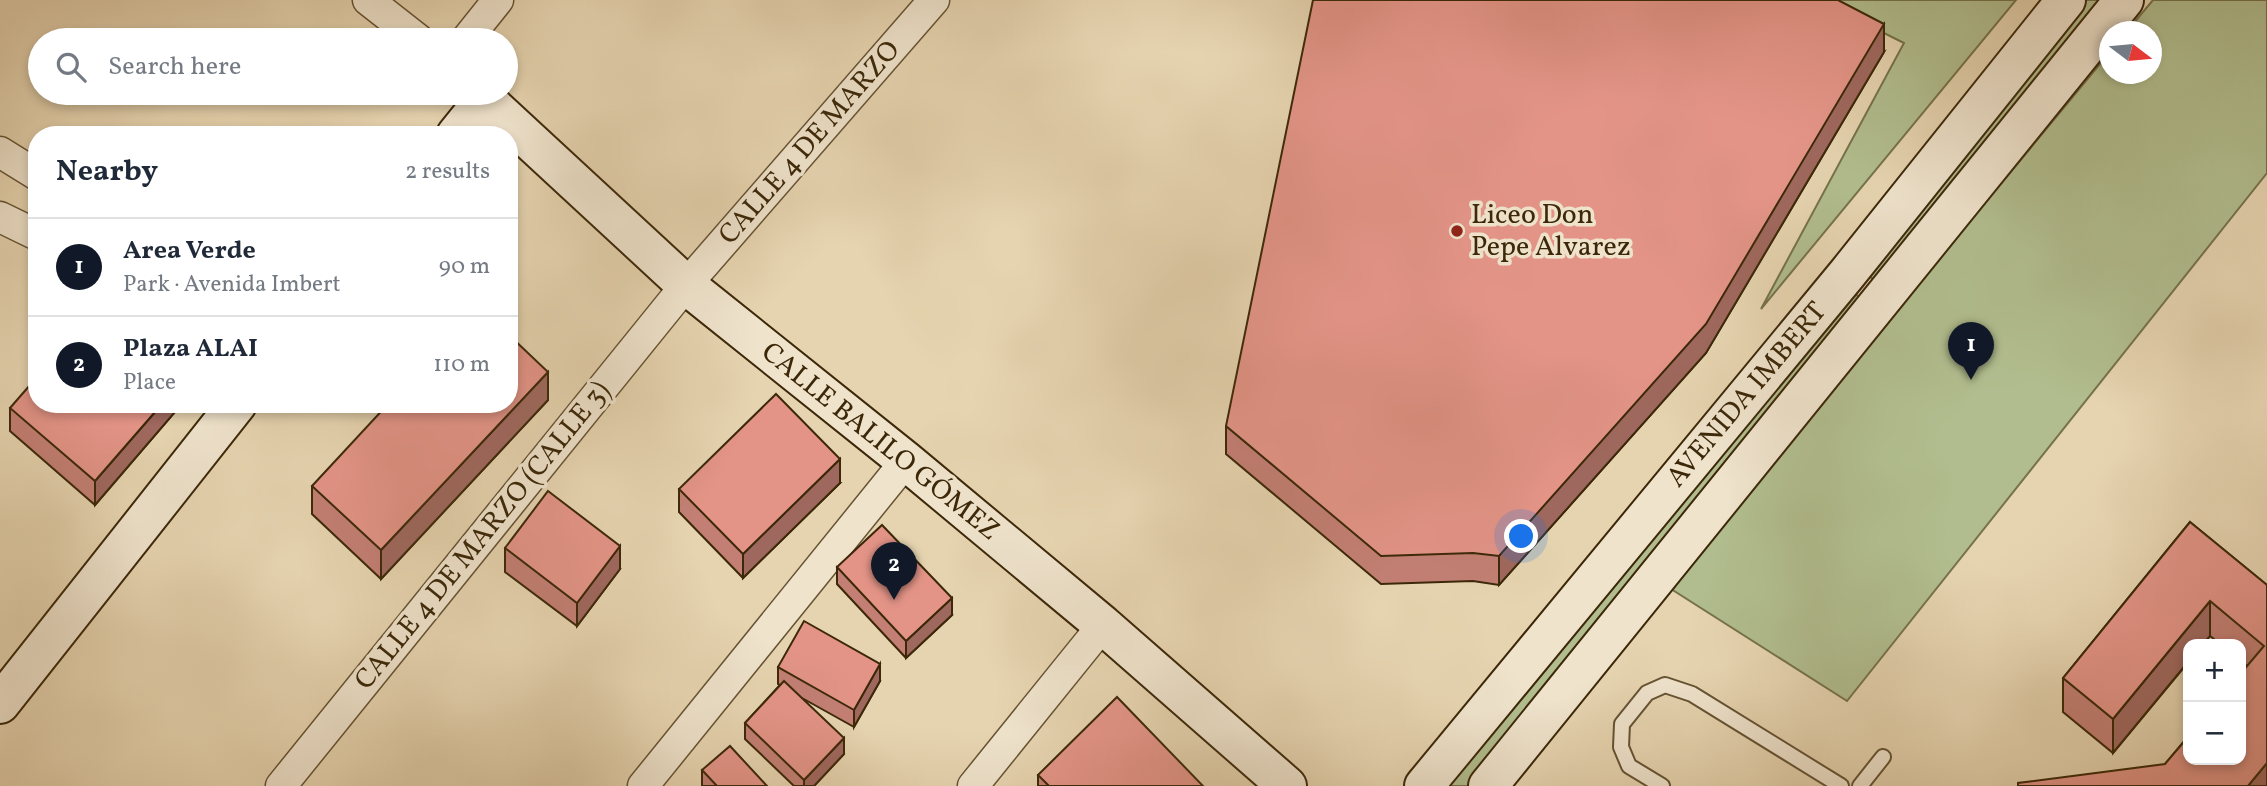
<!DOCTYPE html>
<meta charset="utf-8">
<style>
body{margin:0;font-family:Vollkorn,serif;background:#f6f6f7;color:#1f2937}
.controls{position:absolute;right:21px;bottom:21px;display:grid;overflow:hidden;border-radius:14px;box-shadow:0 4px 10px #0003}
.controls button{width:63px;height:63px;display:grid;place-items:center;padding:0;border:0;border-bottom:2px solid #e0e1e3;background:#fff;color:#1f2937;font:35px sans-serif}
.compass{position:absolute;left:2099px;top:21px;width:63px;height:63px;border-radius:50%;background:#fff;box-shadow:0 4px 10px #0003;rotate:106deg}
.you{position:absolute;left:1522px;top:537px;width:24px;height:24px;margin:-18px;border:5px solid #fff;border-radius:50%;background:#1a73e8;box-shadow:0 0 0 10px #1a73e833}
.badge{display:grid;place-items:center;width:46px;height:46px;border-radius:50%;background:#111827;color:#fff;font-size:23px;font-weight:700}
.pin{position:absolute;translate:-50% -58px;filter:drop-shadow(0 2px 4px #0008)}
.pin::after{content:'';position:absolute;top:37px;width:24px;height:21px;background:inherit;clip-path:polygon(0 0,100% 0,50% 100%)}
.list{margin:0;padding:0;list-style:none}
h2{display:flex;justify-content:space-between;align-items:center;height:91px;margin:0;padding:0 28px;font-size:30px}
h2 small{font-size:23px;font-weight:400;color:#747a83}
.list li{display:grid;grid-template-columns:46px 1fr auto;gap:21px;align-items:center;box-sizing:border-box;height:98px;padding:0 28px;border-top:2px solid #e0e1e3}
.list b{display:block;font-size:26px;white-space:nowrap}
.list p{margin:0;font-size:23px;white-space:nowrap;color:#747a83}
.list em{font-size:23px;font-style:normal;color:#747a83}
.icon{flex:none;width:38px;height:38px;fill:none;stroke:currentColor;stroke-width:2;stroke-linecap:round;stroke-linejoin:round}
.map{position:relative;flex:none;width:2267px;height:786px;overflow:hidden}
.search{position:absolute;background:#fff;box-shadow:0 4px 10px #0003;left:28px;top:28px;width:490px;height:77px;display:flex;align-items:center;gap:18px;box-sizing:border-box;padding:0 24px;border-radius:38px;color:#747a83;font-size:26px}
.panel{position:absolute;background:#fff;box-shadow:0 4px 10px #0003;left:28px;top:126px;width:490px;height:287px;border-radius:28px}
.map>svg:first-child{display:block}
.green{fill:#b1bd8e;stroke:#76724c;stroke-width:2}
.lines{fill:none;stroke-linecap:round;stroke-linejoin:round}
.lane-casing{stroke:#665333;stroke-width:18}
.street-casing{stroke:#665333;stroke-width:33}
.secondary-casing{stroke:#3c2809;stroke-width:42}
.lane{stroke:#efe3cc;stroke-width:14}
.street{stroke:#efe3cc;stroke-width:30}
.secondary{stroke:#efe3cc;stroke-width:38}
.wall{fill:#c37f74;stroke:#3c2809;stroke-width:2}
.shaded-wall{fill:#9f685e;stroke:#3c2809;stroke-width:2}
.building{fill:#e39487;stroke:#3c2809;stroke-width:2}
.poi-dot{fill:#8f2418;stroke:#efe3cc;stroke-width:2.5}
.labels{text-anchor:middle;dominant-baseline:central;stroke-width:7;stroke-linejoin:round;paint-order:stroke}
.street-label{font-size:28px;fill:#3c2809;stroke:#efe3cc}
.poi-label{font-size:28px;fill:#3c2809;stroke:#efe3cc;text-anchor:start}
</style>
<div class="map">
<svg width="2267" height="786" viewBox="0 0 2267 786">
<rect width="100%" height="100%" fill="#e6d4b0"/>
<filter id="stains"><feTurbulence type="fractalNoise" baseFrequency=".00286" numOctaves="4"/><feColorMatrix values="0 0 0 0 .2 0 0 0 0 .09 0 0 0 0 .02 0 0 0 .5 -.17"/></filter>
<radialGradient id="worn" r=".72"><stop offset=".6" stop-color="#630" stop-opacity="0"/><stop offset="1" stop-color="#630" stop-opacity=".3"/></radialGradient>
<!-- green -->
<g class="green">
<path d="M1818,0h198l-255,309 143,-266z"/>
<path d="M2080,0h36l-237,284 -15,-12z"/>
<path d="M2153,0h114v173l-420,528 -179,-114 441,-534 1,21h42v-42l-25,-1z"/>
<path d="M1844,286l24,17 -395,483h-36z"/>
</g>
<g class="lines">
<!-- lane casing -->
<g class="lane-casing">
<g id="lane">
<path d="M1662,786l-33,-20 -8,-19 1,-23 25,-31 18,-8 27,9 149,92"/>
<path d="M1860,786l23,-29"/>
</g>
</g>
<!-- street casing -->
<g class="street-casing">
<g id="street">
<path d="M368,0l51,40"/>
<path d="M466,40l32,-40"/>
<path d="M0,152l37,23"/>
<path d="M0,217l37,18"/>
<path d="M281,786l405,-501 248,-285"/>
<path d="M643,786l263,-325"/>
<path d="M973,786l130,-161"/>
</g>
</g>
<!-- secondary casing -->
<g class="secondary-casing">
<g id="secondary">
<path d="M456,135l29,-36 201,186 220,176 197,164 184,161"/>
<path d="M0,704l237,-300"/>
<path d="M1424,786l423,-512 219,-274"/>
<path d="M1488,786l636,-786"/>
</g>
</g>
<!-- lane -->
<use href="#lane" class="lane"/>
<!-- street -->
<use href="#street" class="street"/>
<!-- secondary -->
<use href="#secondary" class="secondary"/>
</g>
<!-- wall -->
<g class="wall">
<path d="M1884,52l-178,301 -207,232 -26,-4 -92,3 -155,-130v-28z"/>
<path d="M548,400l-167,179 -69,-65v-28z"/>
<path d="M175,404v8l-80,93 -85,-74v-23z"/>
<path d="M840,483l-97,95 -64,-66v-23z"/>
<path d="M2190,522l77,63v201l-102,-22 82,-98 -6,-5v-17h-21l-10,-8 -97,117 -50,-41v-34z"/>
<path d="M505,548l115,21 -43,57 -72,-54z"/>
<path d="M837,567l115,48 -46,43 -69,-74z"/>
<path d="M778,667l102,14 -26,46 -52,-29 42,56 -30,32h-20l-49,-47v-16l35,-38 -2,-1z"/>
<path d="M702,770l65,16h-65z"/>
<path d="M1038,775l165,11h-165z"/>
</g>
<!-- shaded-wall -->
<g class="shaded-wall">
<path d="M1884,24v28l-178,301 -207,232v-29z"/>
<path d="M548,372v28l-167,179v-29z"/>
<path d="M162,404h13v8l-80,93v-24z"/>
<path d="M840,459v24l-97,95v-24z"/>
<path d="M620,546v23l-43,57v-23z"/>
<path d="M952,598v17l-46,43v-17z"/>
<path d="M2210,601v35l-7,8h-15v18l-75,91v-34z"/>
<path d="M880,664v17l-26,46v-17z"/>
<path d="M844,738v16l-30,32h-10v-6z"/>
<path d="M2267,763v23h-19z"/>
</g>
<!-- building -->
<g class="building">
<path d="M1313,0h525l46,24 -178,300 -207,232 -26,-3 -92,3 -155,-130z"/>
<path d="M509,335l39,37 -167,178 -69,-64 76,-82h121z"/>
<path d="M37,377v27h125l-67,77 -85,-73z"/>
<path d="M776,394l64,65 -97,95 -64,-65z"/>
<path d="M548,491l72,55 -43,57 -72,-55z"/>
<path d="M2190,522l77,63v178l-19,23h-230v-3l147,-19 23,-27v23h53v-87l23,-27 -54,-45 -97,118 -50,-41z"/>
<path d="M882,525l70,73 -46,43 -69,-74z"/>
<path d="M804,621l76,43 -26,46 -76,-43z"/>
<path d="M784,681l60,57 -40,42 -59,-57z"/>
<path d="M1117,697l86,89h-154l-11,-11z"/>
<path d="M730,746l37,40h-50l-15,-16z"/>
</g>
<!-- markers -->
<circle class="poi-dot" cx="1457" cy="231" r="7"/>
<g class="labels">
<!-- street labels -->
<g class="street-label">
<text transform="translate(810 143) rotate(-49)">CALLE 4 DE MARZO</text>
<text transform="translate(1747 395) rotate(-50)">AVENIDA IMBERT</text>
<text transform="translate(880 442) rotate(39)">CALLE BALILO GÓMEZ</text>
<text transform="translate(483 536) rotate(-51)">CALLE 4 DE MARZO (CALLE 3)</text>
</g>
<!-- poi labels -->
<g class="poi-label">
<text x="1471" y="215">Liceo Don<tspan x="1471" dy="32">Pepe Alvarez</tspan></text>
</g>
</g>
<rect width="100%" height="100%" filter="url(#stains)"/>
<rect width="100%" height="100%" fill="url(#worn)"/>
</svg>
<div class="controls">
<button>+</button>
<button>−</button>
</div>
<svg class="compass" viewBox="-18 -18 36 36"><path d="M0-13l5 13h-10z" fill="#e53935"/><path d="M0 13l5-13h-10z" fill="#747a83"/></svg>
<div class="you"></div>
<div class="pin badge" style="left:1971px;top:380px">1</div>
<div class="pin badge" style="left:894px;top:600px">2</div>
<div class="search"><svg class="icon" aria-label="search" viewBox="0 0 24 24"><circle cx="10" cy="10" r="6"/><path d="M15 15l6 6"/></svg>Search here</div>
<section class="panel">
<h2>Nearby<small>2 results</small></h2>
<ul class="list">
<li><span class="badge">1</span><div><b>Area Verde</b><p>Park · Avenida Imbert</p></div><em>90 m</em></li>
<li><span class="badge">2</span><div><b>Plaza ALAI</b><p>Place</p></div><em>110 m</em></li>
</ul>
</section>
</div>
